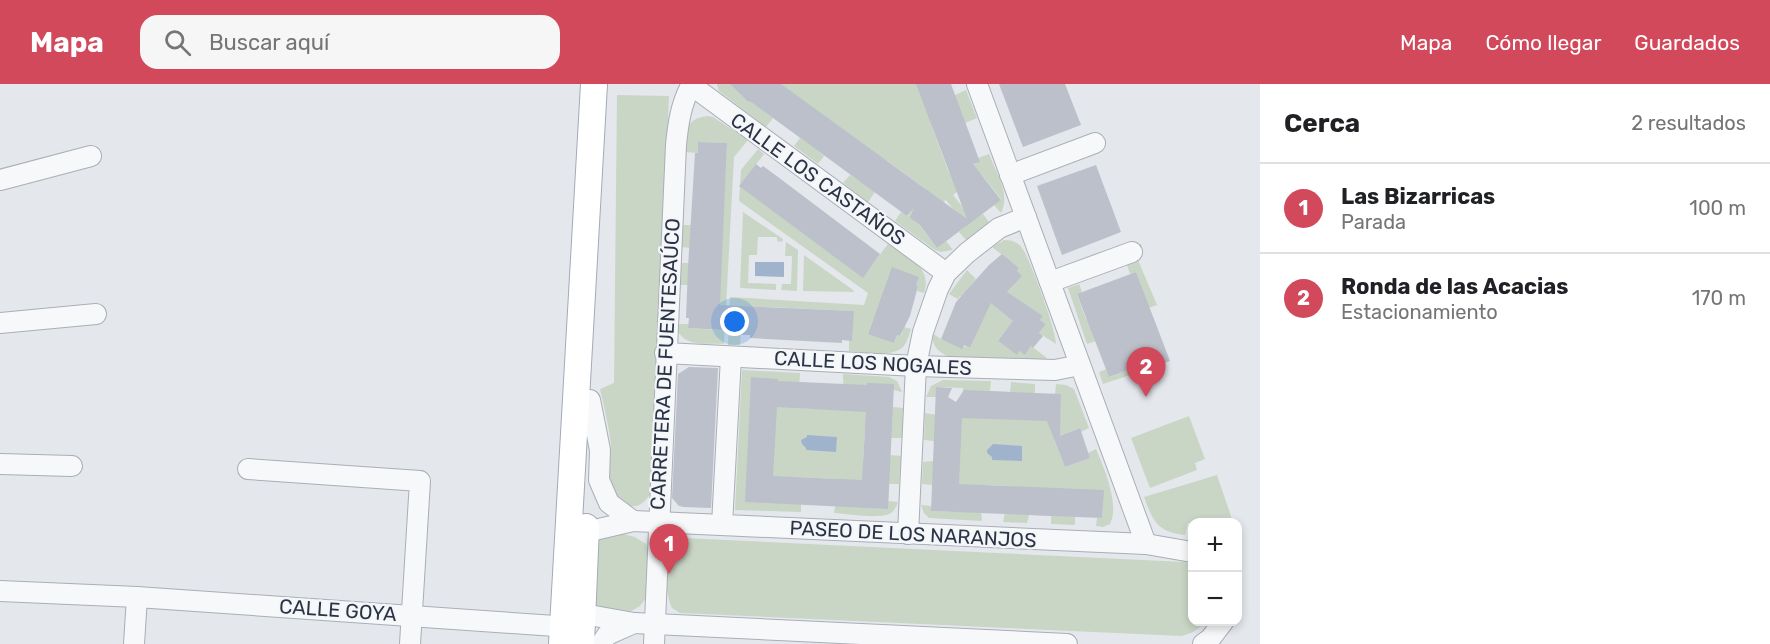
<!DOCTYPE html>
<html lang="es">
<meta charset="utf-8">
<style>
body{margin:0;font-family:Rubik,sans-serif;background:#f6f6f6;color:#202124}
.controls{position:absolute;right:18px;bottom:18px;display:grid;overflow:hidden;border-radius:12px;box-shadow:0 3px 9px #0003}
.controls button{width:54px;height:54px;display:grid;place-items:center;padding:0;border:0;border-bottom:2px solid #e0e0e0;background:#fff;color:#202124;font:30px sans-serif}
.you{position:absolute;left:735px;top:238px;width:21px;height:21px;margin:-15px;border:4px solid #fff;border-radius:50%;background:#1a73e8;box-shadow:0 0 0 9px #1a73e833}
.badge{display:grid;place-items:center;width:39px;height:39px;border-radius:50%;background:#d1495b;color:#fff;font-size:20px;font-weight:700}
.pin{position:absolute;translate:-50% -50px;filter:drop-shadow(0 2px 3px #0008)}
.pin::after{content:'';position:absolute;top:32px;width:21px;height:18px;background:inherit;clip-path:polygon(0 0,100% 0,50% 100%)}
.list{margin:0;padding:0;list-style:none}
h2{display:flex;justify-content:space-between;align-items:center;height:78px;margin:0;padding:0 24px;font-size:26px}
h2 small{font-size:20px;font-weight:400;color:#757577}
.list li{display:grid;grid-template-columns:39px 1fr auto;gap:18px;align-items:center;box-sizing:border-box;height:90px;padding:0 24px;border-top:2px solid #e0e0e0}
.list b{display:block;font-size:22px;white-space:nowrap}
.list p{margin:0;font-size:20px;white-space:nowrap;color:#757577}
.list em{font-size:20px;font-style:normal;color:#757577}
.icon{flex:none;width:33px;height:33px;fill:none;stroke:currentColor;stroke-width:2;stroke-linecap:round;stroke-linejoin:round}
.map{position:relative;flex:none;width:1260px;height:560px;overflow:hidden}
header{display:flex;align-items:center;gap:36px;box-sizing:border-box;height:84px;padding:0 30px;background:#d1495b;color:#fff}
header strong{font-size:28px}
nav{display:flex;gap:33px;margin-inline-start:auto;font-size:21px}
.search{width:420px;height:54px;background:#f6f6f6;display:flex;align-items:center;gap:15px;box-sizing:border-box;padding:0 21px;border-radius:18px;color:#757577;font-size:22px}
main{display:flex}
aside{flex:1;background:#fff}
.map>svg:first-child{display:block}
.green{fill:#c9d6c5}
.water{fill:#9fb4cc}
.building{fill:#bbc0ca;fill-rule:evenodd}
.lines{fill:none;stroke-linecap:round;stroke-linejoin:round}
.minor-casing{stroke:#a9aeb7;stroke-width:22}
.major-casing{stroke:#a3abb8;stroke-width:28}
.minor{stroke:#f7f8fa;stroke-width:20}
.major{stroke:#fff;stroke-width:26}
.labels{text-anchor:middle;dominant-baseline:central;stroke-width:4.5;stroke-linejoin:round;paint-order:stroke}
.street-label{font-size:20px;fill:#2b3445;stroke:#f4f6f9}
</style>
<header>
<strong>Mapa</strong>
<div class="search"><svg class="icon" aria-label="search" viewBox="0 0 24 24"><circle cx="10" cy="10" r="6"/><path d="M15 15l6 6"/></svg>Buscar aquí</div>
<nav><a>Mapa</a><a>Cómo llegar</a><a>Guardados</a></nav>
</header>
<main>
<div class="map">
<svg width="1260" height="560" viewBox="0 0 1260 560">
<rect width="100%" height="100%" fill="#e4e7ec"/>
<!-- green -->
<g class="green">
<path d="M717,0h13l18,18 18,-18h150l39,11 11,-5 11,28 -12,5 -4,-8 -29,12 17,46 30,-11 -1,-4 11,-4c7,19 22,39 12,59l-7,-8 7,-6 -20,-25 -28,21 20,25 10,-6 6,8 -23,18 -7,-8 7,-6 -20,-26 -29,22 20,26 9,-7 7,9 -12,2 -6,-2 -40,-29 6,-9 7,4 18,-27 -40,-29 -11,32 -7,10 -25,-19 7,-8 7,4 -41,-30 8,7 -6,8 -24,-18 6,-8 6,4 -41,-30 8,6 -7,9 -47,-36z"/>
<path d="M617,11l52,1 -17,396c-4,5 -7,10 -13,13 -13,6 -27,-10 -30,-23 -2,-12 3,-25 2,-37 -2,-19 -7,-38 -11,-56l14,-6z"/>
<path d="M708,32l5,1 35,23 -14,17 -10,187c-19,-1 -44,4 -48,-20h12l1,4 29,2 9,-187 -29,-1v11l-12,-1c0,-19 -3,-33 22,-36z"/>
<path d="M758,65l6,5 -24,31 123,92 25,-33c18,13 45,22 36,49l-7,-2 1,-5 -2,-1 2,-8 -25,-9 -25,65 26,10 3,-8 4,1 3,-9 7,2c-2,6 -4,14 -8,18 -12,11 -40,5 -54,4v-10l3,-1 1,-29 -110,-5 -3,39h-12l2,-48 134,8 4,-12 -129,-92 2,-31z"/>
<path d="M743,128l40,27 -1,3 -5,-1v-4h-19l-1,18h-8l-1,28 28,1v6l-36,-2z"/>
<path d="M683,141h11l-2,23 -11,-1z"/>
<path d="M1004,156c9,0 15,2 20,11 8,14 32,79 32,93l-17,-11 7,-9 -6,-4 3,-4 -26,1 -19,24 18,13 3,-3 6,4 6,-9 16,12 -6,2 -94,-4c-11,-6 -15,-11 -15,-23l9,6 29,9 18,-39 -28,-13 -2,3 -9,-5 18,-24 9,9 -5,6 28,13 11,-9 11,-13 -4,-5 2,-3 -27,-21z"/>
<path d="M786,158l12,8 -1,41 -16,-1 1,-6h9l1,-28h-7z"/>
<path d="M804,171l49,35 1,2 -51,-1z"/>
<path d="M1138,176l19,45 -26,9 20,54 -48,16 -4,-12 8,-3 3,8 24,-10 -38,-26 -9,3 -19,-56 11,-4 3,8 -5,3 9,24 59,-22 -9,-25 -6,2 -3,-9z"/>
<path d="M680,179h12l-2,22h-11z"/>
<path d="M742,286l58,3 -2,35 46,2 -1,-36 46,3 8,4 5,11 -35,-8 -1,30 27,-7 10,1 -1,30h-11v-7l-26,-1 -2,31 27,-6 11,1 -2,28h-10v-6l-1,31v-8l10,1c-2,5 -4,10 -9,12 -12,5 -41,0 -55,-1l6,-34 -45,-2 6,26v9l-66,-2z"/>
<path d="M943,296l48,1 -1,10 20,1 1,-10 24,2v9h-6l31,28 1,-27h-6l1,-10 10,1 8,4 15,39 -8,4 -2,-4 -25,11 11,28 25,-9 -2,-5 8,-4c8,19 24,56 14,75l-7,3 -7,-1 1,-8h5l1,-28 -28,26v9l-24,-1v-8l-22,-1 -2,8 -24,-1 8,-36 -32,-1 3,36 -53,-3 -5,-5 -3,-8 10,1v5l27,1 1,-31 -26,-1 -1,5 -10,-1 1,-22 10,-1v4l26,1 -25,-32v7l-10,-1 1,-27 36,6 2,-31 -26,-1 -1,10h-10l5,-11z"/>
<path d="M1189,332l16,43 -10,4 2,7 -47,18 -19,-50z"/>
<path d="M1217,391l16,47 -45,1 -3,12c-28,-3 -32,-14 -41,-38z"/>
<path d="M623,450l12,3 11,7 2,8 -2,46 -6,8 -9,5 -37,-2 2,-73z"/>
<path d="M684,454l501,24 7,3v57h15l-14,10 -11,4 -502,-23 -8,-5c-6,-11 -9,-47 -3,-59 3,-7 8,-9 15,-11z"/>
</g>
<!-- water -->
<g class="water">
<path d="M755,178h29v15l-29,-1z"/>
<path d="M807,351l30,2 -1,15 -30,-2v-2l-4,-4 -1,-4 6,-3z"/>
<path d="M993,360l29,2v15l-30,-1v-3l-5,-4v-3z"/>
</g>
<!-- building -->
<g class="building">
<path d="M730,0h51l186,135 -51,-135h35l29,78 -7,2 28,36 -64,48 -18,-24 -9,-6 4,-10 -7,8 -157,-115 -2,1z"/>
<path d="M999,0h66l16,41 -58,22z"/>
<path d="M698,58l29,1 -7,162 134,6 -2,30 -10,-1v3l-92,-5v-3h-9v-4l-53,-3 1,-10h-3l2,-51 7,-114h3z"/>
<path d="M756,80l5,4 2,-2 15,11 102,77 -17,24 -124,-92z"/>
<path d="M1096,81l25,67 -59,23 -25,-69z"/>
<path d="M1002,170l17,14 -2,3 5,5 -15,16 36,24 -3,4 6,4 -7,9 4,3 -10,12 -2,-2 -6,9 -6,-4 -2,4 -19,-14 15,-20 -22,-18 -21,45 -6,-3 -2,4 -21,-10 15,-37 33,-37z"/>
<path d="M892,183l27,10 -3,8 2,1 -8,30 -10,20 -3,-1 -3,8 -26,-9z"/>
<path d="M1136,188l34,89 -19,7 -2,-6 -40,15 -32,-83z"/>
<path d="M689,283l29,1 -7,140 -27,-1 -5,-1 -7,-8 6,-124z"/>
<path d="M751,293l27,2v2l89,4v-2l27,1 -6,125 -143,-7zM777,323l89,5 -4,68 -89,-4z"/>
<path d="M936,303l16,1 -4,9 8,5 8,-12 97,4 -1,42 20,-8 10,30 -25,9 -18,-46 -85,-3 -3,66 145,6 -2,28 -171,-7z"/>
</g>
<g class="lines">
<!-- minor casing -->
<g class="minor-casing">
<g id="minor">
<path d="M977,0l169,460"/>
<path d="M691,1l255,188"/>
<path d="M1010,91l85,-32"/>
<path d="M0,96l91,-24"/>
<path d="M1050,198l82,-30"/>
<path d="M0,239l96,-9"/>
<path d="M665,269l251,13 139,4 25,-5"/>
<path d="M590,316l10,50 -1,30 10,23 24,18"/>
<path d="M0,380l72,2"/>
<path d="M248,385l172,12 -10,163"/>
<path d="M722,441l9,-168"/>
<path d="M908,450l8,-168 7,-34 15,-43 8,-16 21,-20 32,-25 27,-11"/>
<path d="M574,455l12,-7 47,-11 513,23 46,8"/>
<path d="M0,507l137,6 418,29 28,-12 51,9 433,21"/>
<path d="M134,560l3,-47"/>
<path d="M601,560l6,-9 27,-12"/>
<path d="M654,560l22,-499c2,-21 5,-42 16,-61"/>
<path d="M1203,560l7,-5 13,-17"/>
</g>
</g>
<!-- major casing -->
<g class="major-casing">
<g id="major">
<path d="M562,560l32,-560"/>
<path d="M581,560l5,-117"/>
</g>
</g>
<!-- minor -->
<use href="#minor" class="minor"/>
<!-- major -->
<use href="#major" class="major"/>
</g>
<g class="labels">
<!-- street labels -->
<g class="street-label">
<text transform="translate(818 95) rotate(36)">CALLE LOS CASTAÑOS</text>
<text transform="translate(873 279) rotate(3)">CALLE LOS NOGALES</text>
<text transform="translate(665 280) rotate(-87)">CARRETERA DE FUENTESAÚCO</text>
<text transform="translate(913 450) rotate(3)">PASEO DE LOS NARANJOS</text>
<text transform="translate(338 526) rotate(4)">CALLE GOYA</text>
</g>
</g>
</svg>
<div class="controls">
<button>+</button>
<button>−</button>
</div>
<div class="you"></div>
<div class="pin badge" style="left:669px;top:490px">1</div>
<div class="pin badge" style="left:1146px;top:313px">2</div>
</div>
<aside>
<h2>Cerca<small>2 resultados</small></h2>
<ul class="list">
<li><span class="badge">1</span><div><b>Las Bizarricas</b><p>Parada</p></div><em>100 m</em></li>
<li><span class="badge">2</span><div><b>Ronda de las Acacias</b><p>Estacionamiento</p></div><em>170 m</em></li>
</ul>
</aside>
</main>
